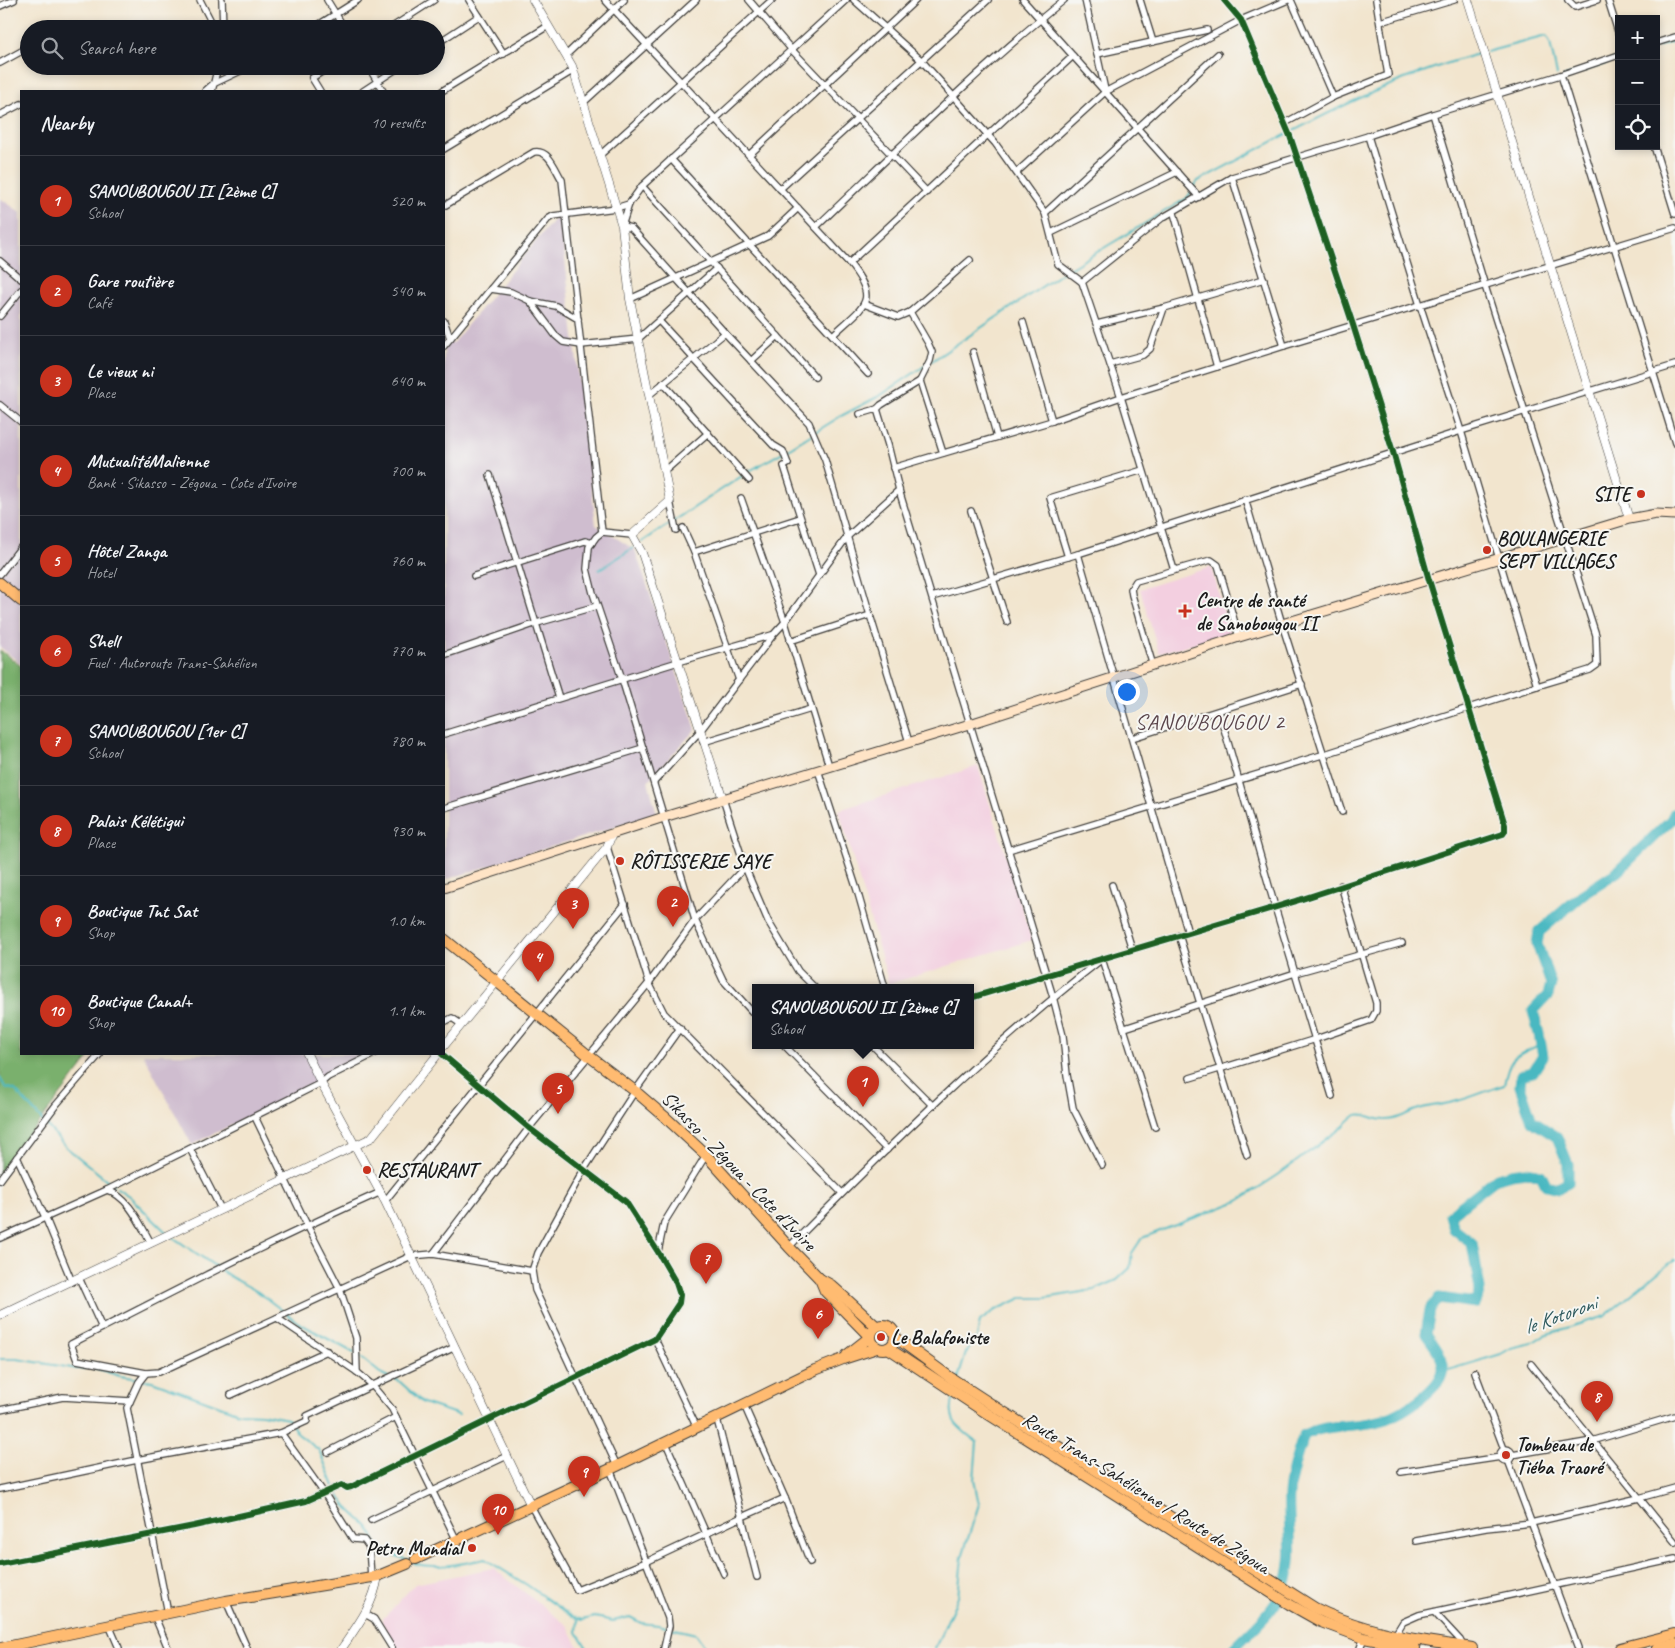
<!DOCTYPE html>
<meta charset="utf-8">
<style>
body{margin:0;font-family:Caveat,sans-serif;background:#20242c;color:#f1f3f6}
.controls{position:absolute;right:15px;top:15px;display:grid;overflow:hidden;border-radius:0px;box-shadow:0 2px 8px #0003}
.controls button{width:45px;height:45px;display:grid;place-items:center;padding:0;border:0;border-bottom:1px solid #363941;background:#171b24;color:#f1f3f6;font:25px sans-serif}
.you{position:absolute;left:1126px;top:691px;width:18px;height:18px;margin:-12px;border:4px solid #fff;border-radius:50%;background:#1a73e8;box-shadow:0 0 0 8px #1a73e833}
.badge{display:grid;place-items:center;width:32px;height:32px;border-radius:50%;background:#c8321e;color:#fff;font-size:16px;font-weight:700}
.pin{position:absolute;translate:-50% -41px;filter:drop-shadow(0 1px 2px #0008)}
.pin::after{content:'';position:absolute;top:26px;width:18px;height:15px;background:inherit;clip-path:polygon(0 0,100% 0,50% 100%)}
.popup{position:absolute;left:752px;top:984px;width:222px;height:65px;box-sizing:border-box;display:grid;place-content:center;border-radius:0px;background:#171b24;filter:drop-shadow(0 1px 4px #0005);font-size:16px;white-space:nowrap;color:#9ea1a6}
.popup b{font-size:19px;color:#f1f3f6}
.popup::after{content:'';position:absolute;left:50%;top:100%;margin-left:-10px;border:10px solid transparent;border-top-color:#171b24}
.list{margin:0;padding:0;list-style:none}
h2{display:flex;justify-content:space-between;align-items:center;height:65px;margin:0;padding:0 20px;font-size:21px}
h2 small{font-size:16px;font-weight:400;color:#9ea1a6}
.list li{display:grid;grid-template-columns:32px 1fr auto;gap:15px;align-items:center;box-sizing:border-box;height:90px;padding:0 20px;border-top:1px solid #363941}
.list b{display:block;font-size:19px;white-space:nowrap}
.list p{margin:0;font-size:16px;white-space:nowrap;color:#9ea1a6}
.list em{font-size:16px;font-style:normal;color:#9ea1a6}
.icon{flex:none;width:28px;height:28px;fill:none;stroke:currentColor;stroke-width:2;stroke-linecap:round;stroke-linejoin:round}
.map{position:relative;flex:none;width:1675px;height:1648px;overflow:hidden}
.search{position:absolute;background:#171b24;box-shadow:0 2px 8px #0003;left:20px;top:20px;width:425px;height:55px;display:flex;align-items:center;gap:12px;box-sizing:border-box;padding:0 18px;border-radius:28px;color:#9ea1a6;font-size:19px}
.panel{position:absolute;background:#171b24;box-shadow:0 2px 8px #0003;left:20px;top:90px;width:425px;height:965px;border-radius:0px}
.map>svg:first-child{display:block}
.built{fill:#f3cfe0}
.industrial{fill:#cfbdcf}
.forest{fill:#7ab06d;stroke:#4b6644}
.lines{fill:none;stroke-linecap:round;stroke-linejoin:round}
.stream{stroke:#49b8c1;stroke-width:2}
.river{stroke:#49b8c1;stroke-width:11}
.minor-casing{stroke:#3c3a37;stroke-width:8}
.tertiary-casing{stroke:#3c3a37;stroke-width:9}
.secondary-casing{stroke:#3c3a37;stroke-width:11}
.trunk-casing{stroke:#3c3a37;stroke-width:12}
.minor{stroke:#fff;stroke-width:5.5}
.tertiary{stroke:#fff;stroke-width:8}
.secondary{stroke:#ffe4c6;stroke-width:9}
.trunk{stroke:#ffbb71;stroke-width:10}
.cycleway-casing{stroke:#f6f6f2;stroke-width:9}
.cycleway{stroke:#1b5e20;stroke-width:6}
.poi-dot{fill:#c8321e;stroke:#f6f6f2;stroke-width:2}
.labels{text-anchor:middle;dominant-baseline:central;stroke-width:4;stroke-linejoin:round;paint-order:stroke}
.poi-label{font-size:20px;font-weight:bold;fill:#1c1c1c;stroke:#f6f6f2;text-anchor:start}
.street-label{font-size:20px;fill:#1c1c1c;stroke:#f6f6f2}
.water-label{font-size:21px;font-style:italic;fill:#2e5a5e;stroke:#f6f6f2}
.quarter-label{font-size:22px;letter-spacing:1px;fill:#5b464c;stroke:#f6f6f2}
</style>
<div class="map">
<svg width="1675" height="1648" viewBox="0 0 1675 1648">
<rect width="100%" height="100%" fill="#f6f6f2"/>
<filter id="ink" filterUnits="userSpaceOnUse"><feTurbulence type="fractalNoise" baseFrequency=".02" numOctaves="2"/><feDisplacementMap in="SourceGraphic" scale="10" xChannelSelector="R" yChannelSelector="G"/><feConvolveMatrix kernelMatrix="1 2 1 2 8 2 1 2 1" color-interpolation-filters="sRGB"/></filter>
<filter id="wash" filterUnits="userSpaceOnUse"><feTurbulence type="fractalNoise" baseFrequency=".0096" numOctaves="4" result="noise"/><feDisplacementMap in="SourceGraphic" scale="20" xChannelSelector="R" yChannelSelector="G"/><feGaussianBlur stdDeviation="1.12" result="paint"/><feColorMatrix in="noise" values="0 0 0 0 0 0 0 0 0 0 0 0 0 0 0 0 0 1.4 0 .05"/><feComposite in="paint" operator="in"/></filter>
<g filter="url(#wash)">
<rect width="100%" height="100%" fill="#f2e5ce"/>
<!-- built -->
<g class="built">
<path d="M1211,567l19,66 -71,20 -19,-64z"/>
<path d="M978,766l54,174 -143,44 -50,-174z"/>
<path d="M493,1568l75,58 11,22h-182l-16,-27 34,-37z"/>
</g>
<!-- industrial -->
<g class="industrial">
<path d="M0,198l21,15v451l-21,-17z"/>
<path d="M560,217l36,308 39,25 61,179 -48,52 9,33 -213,66v-549l8,13 103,-126z"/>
<path d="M143,1054h228l-179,91z"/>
</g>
<!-- forest -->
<path class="forest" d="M0,650l21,16v388h71l-92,119z"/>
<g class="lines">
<!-- stream -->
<g class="stream">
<path d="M1656,47l19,-6"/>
<path d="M1486,52l60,-16 4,7 7,32"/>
<path d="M1564,77l55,-18"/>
<path d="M1193,188l5,-7c92,-48 183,-101 284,-128"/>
<path d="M1069,269l118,-71 4,-6"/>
<path d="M932,361l133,-90"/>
<path d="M746,473l42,-24 53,-33 40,-21 45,-30"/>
<path d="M642,542l100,-66"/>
<path d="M599,570l34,-22"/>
<path d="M0,1078l5,9 10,3 52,58 46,37"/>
<path d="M117,1188l12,8 38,37"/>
<path d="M171,1236l60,41 27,15 41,31 55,30"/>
<path d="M358,1355l22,18 8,4"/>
<path d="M0,1359h17l61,10 14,-2 28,9 32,5 87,32 23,1 26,5 10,15 21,16 15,36"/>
<path d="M1442,1372l59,-18 10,-6 21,-5 12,-8 61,-19 61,-50 9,-6"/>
<path d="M393,1378l6,3 24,22 36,12"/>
<path d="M958,1379l8,-26 11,-16 3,-16 14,-10 27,-13h24l49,-8 23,-10 13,-12 2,-15 10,-15 96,-37 40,-26 66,-49c20,-25 24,-1 50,-7 9,-2 17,-8 25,-10 12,-4 26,-4 38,-8 16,-4 31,-11 47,-16 6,-31 11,-28 37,-41"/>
<path d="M336,1490c9,19 19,23 32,37 5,6 7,15 10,22l30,11"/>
<path d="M414,1563c18,7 52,0 71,-4l42,26 44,31 11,4 13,-3 18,4 17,-4 11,6 17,2 38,9 10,14"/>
<path d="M578,1619l-1,13 10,16"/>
<path d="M935,1648l23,-51 4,-40 17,-53 -5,-24 3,-38c-19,-15 -31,-20 -23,-46"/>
</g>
<!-- river -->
<path class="river" d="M1234,1648c17,-18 39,-35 49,-58 14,-30 4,-63 6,-95 1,-20 8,-41 15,-60 25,-12 53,-7 79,-15 18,-6 63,-33 60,-55 -2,-12 -10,-21 -17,-31l4,-24 9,-12 37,5 4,-14 -8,-46 -18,-14 -4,-14 47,-37 14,-4 15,-2 15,3 5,10 12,3 10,-5v-19l-11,-27 -25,-16 -12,-35 1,-11 12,-3 10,-16 -4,-22 -6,-23 15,-16 3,-11 -14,-40 2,-12 44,-38 34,-22 54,-52 4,-8"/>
</g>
</g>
<g filter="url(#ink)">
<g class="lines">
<!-- minor casing -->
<g class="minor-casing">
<g id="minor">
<path d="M200,0l15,29"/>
<path d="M222,0l1,29"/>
<path d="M327,0l18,29"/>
<path d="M469,0l35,54"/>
<path d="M605,0l244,263"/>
<path d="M749,0l42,49 136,143"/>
<path d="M846,0l-204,186 -13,18 -7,22 9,2 94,105 84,90 16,37 45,155 39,127"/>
<path d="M854,0l67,60 74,83 50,70 13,51 24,18 39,115 53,173"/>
<path d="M1023,0l176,197"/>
<path d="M1085,0l20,90"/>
<path d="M1140,0l13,42"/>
<path d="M1291,0l42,97"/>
<path d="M1568,0l7,7 22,-7"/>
<path d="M1608,0l11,35"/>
<path d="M0,6l14,-6"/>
<path d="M1380,22l74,-22"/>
<path d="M312,29l46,-29"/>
<path d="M389,29l45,-29"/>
<path d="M1656,43l19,-6"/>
<path d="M436,44l43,-28"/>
<path d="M1097,54l110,-24"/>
<path d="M566,55l58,-55"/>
<path d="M0,63l29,-16"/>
<path d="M368,66l15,25"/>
<path d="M1561,75l114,368"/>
<path d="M205,91l8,-7 38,-18"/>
<path d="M212,91l6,-25"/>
<path d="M320,91l-8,-13 19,-12"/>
<path d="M363,91l38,-25"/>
<path d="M442,91l106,-65"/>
<path d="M584,102l112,-102"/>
<path d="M0,115l21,-11"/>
<path d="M1285,123l48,-26 55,-22 -12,-75"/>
<path d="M1368,136l52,169 41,126 76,255"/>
<path d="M1654,146l21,68"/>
<path d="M444,149l130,-79"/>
<path d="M600,155l172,-155"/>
<path d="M749,155l167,-155"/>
<path d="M671,159l197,215"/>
<path d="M1017,172l88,-80 136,-72 47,-20"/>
<path d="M1232,177l52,169"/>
<path d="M642,186l173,191"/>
<path d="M780,189l208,-189"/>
<path d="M444,206l90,-54c15,-3 21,17 28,28l40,352"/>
<path d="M1045,213l173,-159"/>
<path d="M1174,213l43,154"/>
<path d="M816,227c81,-77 161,-157 248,-227"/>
<path d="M1051,233l126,-61"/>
<path d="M0,261l21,18"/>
<path d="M1082,282l80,-64 70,-41 136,-41 65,-22 127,-39 59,-20"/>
<path d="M491,289l20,3 19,9 26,35 7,6 18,3 57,-6 79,-71"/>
<path d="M630,299l138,-63 30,-28"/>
<path d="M530,301l26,5 22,13"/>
<path d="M864,304l34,13 12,-5 60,-52"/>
<path d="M0,316l21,-26"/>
<path d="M444,321l6,17"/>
<path d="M659,321l114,124 10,6 5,13"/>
<path d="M1023,322l29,99"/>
<path d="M1097,324l67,-16 100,-29"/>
<path d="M833,335c30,-29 48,-33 16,-72l224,-207"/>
<path d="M444,346l104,-127 5,-3 63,-8 13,-4"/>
<path d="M973,352l24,85"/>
<path d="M751,361l27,-25"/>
<path d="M1110,364l33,-9 7,-6 14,-41"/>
<path d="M920,381l23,72"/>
<path d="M663,383l86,97"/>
<path d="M649,395l76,-62"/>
<path d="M0,405l21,17"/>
<path d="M877,409l11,36 11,45 154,507 10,39 4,39 6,33 29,57"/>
<path d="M860,414l17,-5 4,-4 39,-24 10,-20 2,-9 -4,-9 -18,-31"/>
<path d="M784,466l35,109"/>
<path d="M893,468l159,-47 69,-24 163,-51 391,-118"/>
<path d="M666,470l42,-37"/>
<path d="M490,475l69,223"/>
<path d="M741,498l44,124 44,144"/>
<path d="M1245,499l37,125 60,188"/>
<path d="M670,501l6,29"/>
<path d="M971,511l36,111"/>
<path d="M683,528l11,24 45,128"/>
<path d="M632,535l-30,-3 -6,5 -7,10 -2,22 6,24 29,86 73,241 28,60 33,36"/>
<path d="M694,552l106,-34"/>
<path d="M1078,554l110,379"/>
<path d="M1068,557l-18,-59 93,-28"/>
<path d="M0,574l21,-27"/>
<path d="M474,576l111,-35 7,2"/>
<path d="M932,597l146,-43 383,-123 214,-66"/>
<path d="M790,641l80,-26"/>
<path d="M444,655l93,-32 60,-17"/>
<path d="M1153,666l-21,-71 -1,-6 5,-8 75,-21 7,5 21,72"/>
<path d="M1219,711l56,196 57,189"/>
<path d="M444,734l234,-72 94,-27"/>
<path d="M1132,738l170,-54"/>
<path d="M703,742l108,-33"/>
<path d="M818,770l39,120 28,98"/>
<path d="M654,782l46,-51 73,-96 12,-13 62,-85 52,-47"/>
<path d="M723,799l22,68 23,54 30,50 17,17"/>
<path d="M444,808l199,-60"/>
<path d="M607,847l42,136 15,30 178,180"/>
<path d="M1008,850l317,-96 212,-68 53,-16 7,-5 -1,-30 -111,-349 -52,-172"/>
<path d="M1112,885l20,64"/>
<path d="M1179,935l68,220"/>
<path d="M970,998l326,-97 207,-67 2,-3v-6l-76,-245 -36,-128 -40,-127 -63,-189 -49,-116 -17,-20"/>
<path d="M444,1022l8,-4 9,6"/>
<path d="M1125,1028l170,-55 107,-30"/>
<path d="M785,1046l102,104"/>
<path d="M873,1046l60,60"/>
<path d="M1190,1078l126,-39 55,-19 5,-9v-8l-35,-118"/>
<path d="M255,1117l52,108 33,64 16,49 1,34"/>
<path d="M190,1149l31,60"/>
<path d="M17,1157l29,62 26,63"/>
<path d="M0,1180l56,-75 44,-51"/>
<path d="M107,1190l214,-107 7,-6 46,-23"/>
<path d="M385,1201l240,-297"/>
<path d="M0,1238l107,-48c22,7 33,34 44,53"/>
<path d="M789,1247c100,-101 201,-201 313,-288l53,168"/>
<path d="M658,1252l6,-29 42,-68"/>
<path d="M433,1254l96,-126 120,-145 46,-63 50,-53"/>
<path d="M79,1278l23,50"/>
<path d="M277,1318l80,54 14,12 21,25 65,132"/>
<path d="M655,1339l42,89"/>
<path d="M1531,1364l144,178"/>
<path d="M1475,1372l29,77"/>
<path d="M146,1373l-69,-13 -6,-16c103,-53 204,-105 310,-152"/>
<path d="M231,1395l96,-44"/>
<path d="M744,1405l41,93 25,64"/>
<path d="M0,1410l63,-13 67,4"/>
<path d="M717,1419l40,158"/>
<path d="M281,1433l26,-12v-5l148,-69"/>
<path d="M666,1443l58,131"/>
<circle cx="1506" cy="1455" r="6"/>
<path d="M328,1452l68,-35"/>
<path d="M1512,1455l80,-14 83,-25"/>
<path d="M1508,1460l70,188"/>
<path d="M617,1466l-82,-176 -3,-19 6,-18 45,-82 52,-80 45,-63"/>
<path d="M610,1469l58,149 1,8 -5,22"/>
<path d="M1401,1472l100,-15"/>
<path d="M0,1489l137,-29 144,-27 43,60 29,46 11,1 5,7 2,30"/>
<path d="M531,1506l46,84 69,-28 96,-45 43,-19"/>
<path d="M371,1520l136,-64"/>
<path d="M1416,1541l70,-13 45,-5 108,-25 36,-10"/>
<path d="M0,1564l194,-38 112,-25 36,-16 5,3 4,-1 304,-148 24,-36 1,-8 -4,-12 -18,-31 -32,-50 -97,-74 -87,-74"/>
<path d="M226,1601l21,47"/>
<path d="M1434,1612l26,28 3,6"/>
<path d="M168,1613l-41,-205 12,-26 7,-9 13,-1 252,-116 22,-2 99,17"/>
<path d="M365,1614l9,5 18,29"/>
<path d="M154,1615l14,33"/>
<path d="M109,1625l10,23"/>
<path d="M1395,1635l8,-13 16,-7 256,-56"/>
<path d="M1360,1648l4,-10"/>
</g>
</g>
<!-- tertiary casing -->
<g class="tertiary-casing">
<g id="tertiary">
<path d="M533,0l39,66 50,160 8,73 40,202 -38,34 10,18 81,246"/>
<path d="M1468,0l161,519"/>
<path d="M444,1046l163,-199 5,-13"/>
<path d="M307,1054l14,29 64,118 146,305"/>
<path d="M0,1315l371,-177 67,-84"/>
<path d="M342,1648c16,-23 32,-44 36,-72"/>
</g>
</g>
<!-- secondary casing -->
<g class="secondary-casing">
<path id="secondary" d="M444,888l220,-71 306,-93 269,-87 390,-118 27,-5 19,1"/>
</g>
<!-- trunk casing -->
<g class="trunk-casing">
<g id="trunk">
<path d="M0,583l21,18"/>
<path d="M444,939l145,117 46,35 29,25 42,39 83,92 31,32 11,6 45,41"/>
<path d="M820,1279l5,12 45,46 -23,18"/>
<circle cx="883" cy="1337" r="12"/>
<path d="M895,1337l56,41 43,28 321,202c34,17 74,27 111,33 15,3 31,4 46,7"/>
<path d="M888,1348l100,66 301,190 32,18 43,16 51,10"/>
<path d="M416,1559l201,-93 198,-96 28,-11 34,-11"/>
<path d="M1,1648l225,-47 152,-25 29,-12"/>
<path d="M1620,1648l55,-14"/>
<path d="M1657,1648l18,-4"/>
</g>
</g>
<!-- minor -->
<use href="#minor" class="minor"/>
<!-- tertiary -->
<use href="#tertiary" class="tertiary"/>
<!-- secondary -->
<use href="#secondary" class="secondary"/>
<!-- trunk -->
<use href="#trunk" class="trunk"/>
<!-- cycleway casing -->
<g class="cycleway-casing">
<g id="cycleway">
<path d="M970,998l326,-97 207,-67 2,-3v-6l-76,-245 -36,-128 -40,-127 -63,-189 -49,-116 -17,-20"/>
<path d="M0,1564l194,-38 112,-25 36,-16 5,3 4,-1 304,-148 24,-36 1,-8 -4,-12 -18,-31 -32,-50 -97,-74 -87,-74"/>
</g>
</g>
<!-- cycleway -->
<use href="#cycleway" class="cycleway"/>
</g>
</g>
<!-- markers -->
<g class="poi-dot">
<circle cx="1641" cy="494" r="5"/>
<circle cx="1487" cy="550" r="5"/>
<path d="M1182.5 603.5h5v5h5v5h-5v5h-5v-5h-5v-5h5z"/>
<circle cx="620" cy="861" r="5"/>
<circle cx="367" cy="1170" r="5"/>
<circle cx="881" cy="1337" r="5"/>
<circle cx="1506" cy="1455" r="5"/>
<circle cx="472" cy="1548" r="5"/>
</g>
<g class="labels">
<!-- poi labels -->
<g class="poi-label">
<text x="1631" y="494" text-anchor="end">SITE</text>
<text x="1497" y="538">BOULANGERIE<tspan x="1497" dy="23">SEPT VILLAGES</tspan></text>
<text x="1196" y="600">Centre de santé<tspan x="1196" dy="23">de Sanobougou II</tspan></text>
<text x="630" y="861">RÔTISSERIE SAYE</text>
<text x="377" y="1170">RESTAURANT</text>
<text x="891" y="1337">Le Balafoniste</text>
<text x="1516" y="1444">Tombeau de<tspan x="1516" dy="23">Tiéba Traoré</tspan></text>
<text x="462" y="1548" text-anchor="end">Petro Mondial</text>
</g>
<!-- street labels -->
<g class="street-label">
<text transform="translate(739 1171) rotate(46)">Sikasso - Zégoua - Cote d'Ivoire</text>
<text transform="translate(1146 1493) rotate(32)">Route Trans-Sahélienne / Route de Zégoua</text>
</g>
<!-- water labels -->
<g class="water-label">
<text transform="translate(1560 1315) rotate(-20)">le Kotoroni</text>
</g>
<!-- quarter labels -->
<g class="quarter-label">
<text x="1210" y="722">SANOUBOUGOU 2</text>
</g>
</g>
</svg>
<div class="controls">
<button>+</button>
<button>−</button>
<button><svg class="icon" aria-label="locate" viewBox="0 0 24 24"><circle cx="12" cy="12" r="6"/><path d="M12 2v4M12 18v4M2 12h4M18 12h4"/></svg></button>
</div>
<div class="you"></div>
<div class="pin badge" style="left:863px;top:1107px">1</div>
<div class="popup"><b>SANOUBOUGOU II [2ème C]</b>School</div>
<div class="pin badge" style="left:673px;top:927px">2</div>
<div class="pin badge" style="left:573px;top:929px">3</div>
<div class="pin badge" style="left:538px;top:982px">4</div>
<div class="pin badge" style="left:558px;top:1114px">5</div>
<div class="pin badge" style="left:818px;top:1339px">6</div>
<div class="pin badge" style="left:706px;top:1284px">7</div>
<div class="pin badge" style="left:1597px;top:1422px">8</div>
<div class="pin badge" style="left:584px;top:1497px">9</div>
<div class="pin badge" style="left:498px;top:1535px">10</div>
<div class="search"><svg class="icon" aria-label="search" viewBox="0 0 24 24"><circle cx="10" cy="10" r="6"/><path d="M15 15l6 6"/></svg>Search here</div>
<section class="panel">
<h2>Nearby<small>10 results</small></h2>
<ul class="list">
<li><span class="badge">1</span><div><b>SANOUBOUGOU II [2ème C]</b><p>School</p></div><em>520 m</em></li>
<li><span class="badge">2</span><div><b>Gare routière</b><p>Café</p></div><em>540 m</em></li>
<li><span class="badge">3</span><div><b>Le vieux ni</b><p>Place</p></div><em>640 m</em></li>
<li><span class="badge">4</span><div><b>MutualitéMalienne</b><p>Bank · Sikasso - Zégoua - Cote d'Ivoire</p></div><em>700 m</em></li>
<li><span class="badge">5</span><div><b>Hôtel Zanga</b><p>Hotel</p></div><em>760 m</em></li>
<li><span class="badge">6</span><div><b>Shell</b><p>Fuel · Autoroute Trans-Sahélien</p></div><em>770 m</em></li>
<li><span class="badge">7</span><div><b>SANOUBOUGOU [1er C]</b><p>School</p></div><em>780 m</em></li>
<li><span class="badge">8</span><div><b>Palais Kélétigui</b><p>Place</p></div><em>930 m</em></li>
<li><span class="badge">9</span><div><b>Boutique Tnt Sat</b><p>Shop</p></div><em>1.0 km</em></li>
<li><span class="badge">10</span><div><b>Boutique Canal+</b><p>Shop</p></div><em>1.1 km</em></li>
</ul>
</section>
</div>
